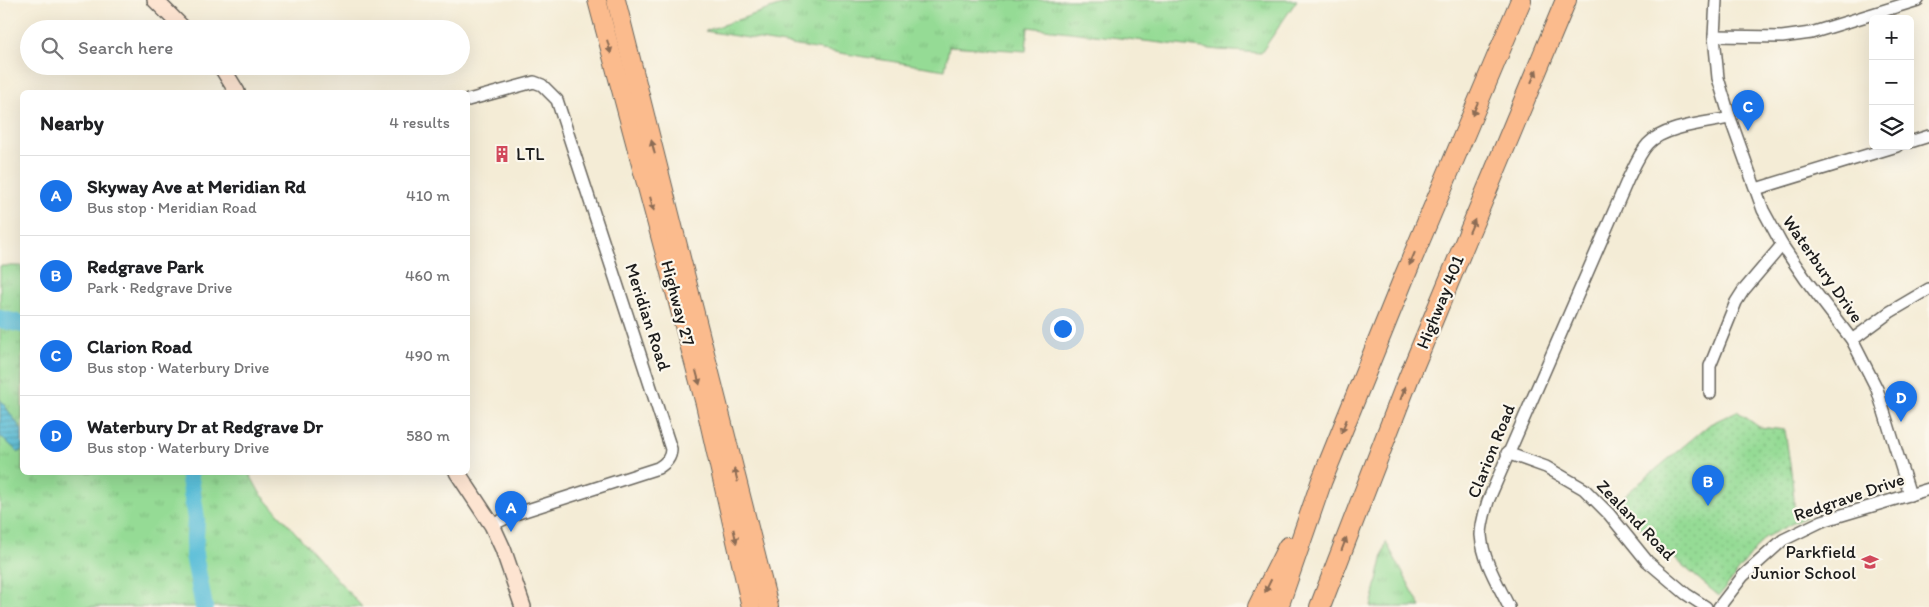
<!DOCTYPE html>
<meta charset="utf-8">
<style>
body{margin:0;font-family:Itim,sans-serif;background:#f6f6f6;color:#202124}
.controls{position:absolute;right:15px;top:15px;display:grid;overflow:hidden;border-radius:8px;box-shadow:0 5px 20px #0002}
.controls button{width:45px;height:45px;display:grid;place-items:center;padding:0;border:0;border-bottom:1px solid #e0e0e0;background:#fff;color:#202124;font:25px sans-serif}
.you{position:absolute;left:1062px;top:328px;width:18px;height:18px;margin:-12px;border:4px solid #fff;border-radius:50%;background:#1a73e8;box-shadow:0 0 0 8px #1a73e833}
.badge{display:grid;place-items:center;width:32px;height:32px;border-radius:50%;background:#1a73e8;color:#fff;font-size:16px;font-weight:700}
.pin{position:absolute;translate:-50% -41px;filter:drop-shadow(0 1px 2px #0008)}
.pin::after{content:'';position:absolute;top:26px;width:18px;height:15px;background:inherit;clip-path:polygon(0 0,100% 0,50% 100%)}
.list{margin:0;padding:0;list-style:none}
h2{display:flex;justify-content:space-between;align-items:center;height:65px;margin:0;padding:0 20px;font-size:21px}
h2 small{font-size:16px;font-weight:400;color:#757577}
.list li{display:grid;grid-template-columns:32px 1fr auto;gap:15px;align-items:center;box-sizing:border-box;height:80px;padding:0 20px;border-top:1px solid #e0e0e0}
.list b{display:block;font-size:19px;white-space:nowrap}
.list p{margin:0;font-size:16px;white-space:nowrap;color:#757577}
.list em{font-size:16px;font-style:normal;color:#757577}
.icon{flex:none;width:28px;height:28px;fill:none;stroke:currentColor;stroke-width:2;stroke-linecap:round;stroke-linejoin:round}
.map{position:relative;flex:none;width:1929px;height:607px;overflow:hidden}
.search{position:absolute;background:#fff;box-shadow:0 5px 20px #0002;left:20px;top:20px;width:450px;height:55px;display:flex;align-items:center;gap:12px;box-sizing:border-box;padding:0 18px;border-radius:28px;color:#757577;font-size:19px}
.panel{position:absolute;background:#fff;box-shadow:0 5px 20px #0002;left:20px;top:90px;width:450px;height:385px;border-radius:8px}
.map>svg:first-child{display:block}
.grass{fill:url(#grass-tufts);stroke:#587c58}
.park{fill:url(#park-dots);stroke:#587c58}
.water{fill:url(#water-rules);stroke:#3b6d7a}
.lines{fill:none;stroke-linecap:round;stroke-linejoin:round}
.river{stroke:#5abed8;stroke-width:18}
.street-casing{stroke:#68655d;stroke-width:14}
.secondary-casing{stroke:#68655d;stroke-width:18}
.primary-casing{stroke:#68655d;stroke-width:20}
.highway-casing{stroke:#68655d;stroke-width:22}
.street{stroke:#fff;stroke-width:11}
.secondary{stroke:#fde4d1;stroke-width:15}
.primary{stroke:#fbbb8d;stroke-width:18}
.highway{stroke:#fbbb8d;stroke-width:20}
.oneway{fill:#8c6c54}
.labels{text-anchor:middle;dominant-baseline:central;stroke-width:4.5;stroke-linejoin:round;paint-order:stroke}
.poi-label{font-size:18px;fill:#1c1c1c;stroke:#fbf7ec;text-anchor:start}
.street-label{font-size:18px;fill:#1c1c1c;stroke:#fbf7ec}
</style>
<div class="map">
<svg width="1929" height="607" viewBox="0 0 1929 607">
<defs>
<pattern id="grass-tufts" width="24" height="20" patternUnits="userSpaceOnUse" patternTransform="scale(1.25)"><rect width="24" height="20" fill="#95db95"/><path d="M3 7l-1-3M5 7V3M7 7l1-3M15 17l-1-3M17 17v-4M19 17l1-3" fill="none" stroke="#80bb80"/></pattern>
<pattern id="park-dots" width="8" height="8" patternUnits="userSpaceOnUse" patternTransform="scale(1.25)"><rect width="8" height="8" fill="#95db95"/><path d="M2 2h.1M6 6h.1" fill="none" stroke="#80bb80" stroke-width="1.8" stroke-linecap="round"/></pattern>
<pattern id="water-rules" width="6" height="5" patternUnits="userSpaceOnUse" patternTransform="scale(1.25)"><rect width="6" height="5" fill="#5abed8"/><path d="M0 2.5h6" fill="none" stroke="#4a9aae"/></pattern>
</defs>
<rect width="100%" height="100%" fill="#fbf7ec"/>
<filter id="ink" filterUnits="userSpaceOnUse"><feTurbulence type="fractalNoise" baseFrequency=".02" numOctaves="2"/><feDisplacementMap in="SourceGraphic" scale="10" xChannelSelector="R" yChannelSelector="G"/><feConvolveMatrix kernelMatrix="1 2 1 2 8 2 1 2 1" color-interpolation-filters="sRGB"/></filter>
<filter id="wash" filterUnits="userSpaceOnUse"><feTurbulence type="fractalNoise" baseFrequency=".0096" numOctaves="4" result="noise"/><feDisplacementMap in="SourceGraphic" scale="20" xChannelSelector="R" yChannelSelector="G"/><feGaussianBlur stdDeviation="1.12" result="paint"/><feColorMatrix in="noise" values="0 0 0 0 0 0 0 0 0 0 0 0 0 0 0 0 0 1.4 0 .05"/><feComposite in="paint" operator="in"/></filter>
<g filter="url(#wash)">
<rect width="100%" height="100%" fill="#f4ecd6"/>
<!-- grass -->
<g class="grass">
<path d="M796,0h501l-36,53 -42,-3 -191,-23 -2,24 -77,-5 -4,24 -240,-39z"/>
<path d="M0,266h22v206l227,1 11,20 102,114h-362z"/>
<path d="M1386,542l35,65h-50z"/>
</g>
<!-- park -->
<path class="park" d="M1737,411l22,16 26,3 7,48 3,32 14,5 -45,23 -45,58 -70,-59 -31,-36 92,-77z"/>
<!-- water -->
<path class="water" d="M0,399l22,31v19l-3,4 -16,-15 -3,-1z"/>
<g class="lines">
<!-- river -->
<g class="river">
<path d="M0,319l22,5"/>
<path d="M189,472l7,47 -2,36 10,52"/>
</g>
</g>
</g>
<g filter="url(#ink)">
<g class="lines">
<!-- street casing -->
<g class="street-casing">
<g id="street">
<path d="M1716,0l-2,36 4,42 12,40 33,92 19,35 24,35 46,60 25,49 33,106"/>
<path d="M1714,36l68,1 29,-4 107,-33"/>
<path d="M468,100l66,-18 8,3 15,15 114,349c0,9 -5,14 -13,19l-143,46 -23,11"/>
<path d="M1910,142l19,-6"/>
<path d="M1756,189l141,-43"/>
<path d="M1852,340l38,-28 39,-23"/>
<path d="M1710,393v-27l26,-64 7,-11 39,-46"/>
<path d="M1507,453l39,14 38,22 25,25 38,47 39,33 20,13"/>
<path d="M1509,607c-11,-23 -26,-46 -28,-72 0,-11 4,-23 7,-34l140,-322c6,-12 11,-25 20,-35 16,-18 59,-21 82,-26"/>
<path d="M1719,607l24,-31 40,-36 39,-19 107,-32"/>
</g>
</g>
<!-- secondary casing -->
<g class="secondary-casing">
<g id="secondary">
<path d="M155,0l29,29"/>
<path d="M221,66l16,26"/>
<path d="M457,472l35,53 11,24 20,58"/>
</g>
</g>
<!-- primary casing -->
<g class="primary-casing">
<g id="primary">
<path d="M597,0l108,404 46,203"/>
<path d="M616,0l153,607"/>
</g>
</g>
<!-- highway casing -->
<g class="highway-casing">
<g id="highway">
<path d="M1258,607l30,-60"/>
<path d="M1278,607l44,-127 81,-200 118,-280"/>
<path d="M1320,607l89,-230 157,-377"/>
</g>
</g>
<!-- street -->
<use href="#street" class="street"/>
<!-- secondary -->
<use href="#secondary" class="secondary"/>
<!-- primary -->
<use href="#primary" class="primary"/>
<!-- highway -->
<use href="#highway" class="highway"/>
</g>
<!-- one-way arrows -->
<defs><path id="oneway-solid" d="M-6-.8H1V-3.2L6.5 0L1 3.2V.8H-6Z" transform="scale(1.25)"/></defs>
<g class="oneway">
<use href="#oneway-solid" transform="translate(609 47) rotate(75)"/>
<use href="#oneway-solid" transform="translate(1534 76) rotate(-67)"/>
<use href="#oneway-solid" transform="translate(1475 109) rotate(113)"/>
<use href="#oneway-solid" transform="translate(653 147) rotate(-104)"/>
<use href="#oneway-solid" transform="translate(652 204) rotate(75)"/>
<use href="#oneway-solid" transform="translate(1472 226) rotate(-67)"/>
<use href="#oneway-solid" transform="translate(1412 259) rotate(113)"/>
<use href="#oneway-solid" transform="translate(698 378) rotate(75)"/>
<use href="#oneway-solid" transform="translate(1403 393) rotate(-69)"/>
<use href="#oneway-solid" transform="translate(1344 426) rotate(112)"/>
<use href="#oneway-solid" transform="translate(736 475) rotate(-104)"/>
<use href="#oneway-solid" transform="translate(735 536) rotate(77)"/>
<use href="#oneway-solid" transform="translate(1344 544) rotate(-69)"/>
<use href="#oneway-solid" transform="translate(1268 586) rotate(116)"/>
</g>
</g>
<!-- icons -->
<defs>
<g id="building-bare" transform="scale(1.35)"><path d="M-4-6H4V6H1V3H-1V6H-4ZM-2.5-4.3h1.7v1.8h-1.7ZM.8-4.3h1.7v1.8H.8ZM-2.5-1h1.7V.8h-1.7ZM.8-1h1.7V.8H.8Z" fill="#d1495b" stroke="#fbf7ec" stroke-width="2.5" paint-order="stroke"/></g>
<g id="school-bare" transform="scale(1.35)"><path d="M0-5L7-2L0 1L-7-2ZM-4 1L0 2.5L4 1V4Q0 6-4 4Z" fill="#d1495b" stroke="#fbf7ec" stroke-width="2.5" paint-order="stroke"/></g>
</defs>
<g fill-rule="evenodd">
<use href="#building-bare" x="502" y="154"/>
<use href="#school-bare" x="1870" y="562"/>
</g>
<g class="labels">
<!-- poi labels -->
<g class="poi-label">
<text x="516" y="154">LTL</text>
<text x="1856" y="552" text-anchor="end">Parkfield<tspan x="1856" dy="21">Junior School</tspan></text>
</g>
<!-- street labels -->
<g class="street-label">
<text transform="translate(1823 269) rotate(55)">Waterbury Drive</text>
<text transform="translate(1440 302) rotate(-68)">Highway 401</text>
<text transform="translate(678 303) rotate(75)">Highway 27</text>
<text transform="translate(648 317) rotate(72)">Meridian Road</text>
<text transform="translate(1491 451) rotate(-68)">Clarion Road</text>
<text transform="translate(1849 497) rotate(-19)">Redgrave Drive</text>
<text transform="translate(1636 520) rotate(46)">Zealand Road</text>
</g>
</g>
</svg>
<div class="controls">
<button>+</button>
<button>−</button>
<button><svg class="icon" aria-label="layers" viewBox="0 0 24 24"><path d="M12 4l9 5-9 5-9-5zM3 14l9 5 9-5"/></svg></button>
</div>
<div class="you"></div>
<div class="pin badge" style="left:511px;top:532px">A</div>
<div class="pin badge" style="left:1708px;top:506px">B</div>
<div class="pin badge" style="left:1748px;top:131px">C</div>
<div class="pin badge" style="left:1901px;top:422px">D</div>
<div class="search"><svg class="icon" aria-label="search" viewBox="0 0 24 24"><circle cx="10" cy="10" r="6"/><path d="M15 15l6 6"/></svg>Search here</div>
<section class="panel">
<h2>Nearby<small>4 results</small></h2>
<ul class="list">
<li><span class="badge">A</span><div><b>Skyway Ave at Meridian Rd</b><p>Bus stop · Meridian Road</p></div><em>410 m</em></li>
<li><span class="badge">B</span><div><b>Redgrave Park</b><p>Park · Redgrave Drive</p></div><em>460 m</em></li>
<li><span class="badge">C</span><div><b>Clarion Road</b><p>Bus stop · Waterbury Drive</p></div><em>490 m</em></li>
<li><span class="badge">D</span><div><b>Waterbury Dr at Redgrave Dr</b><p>Bus stop · Waterbury Drive</p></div><em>580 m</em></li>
</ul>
</section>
</div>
